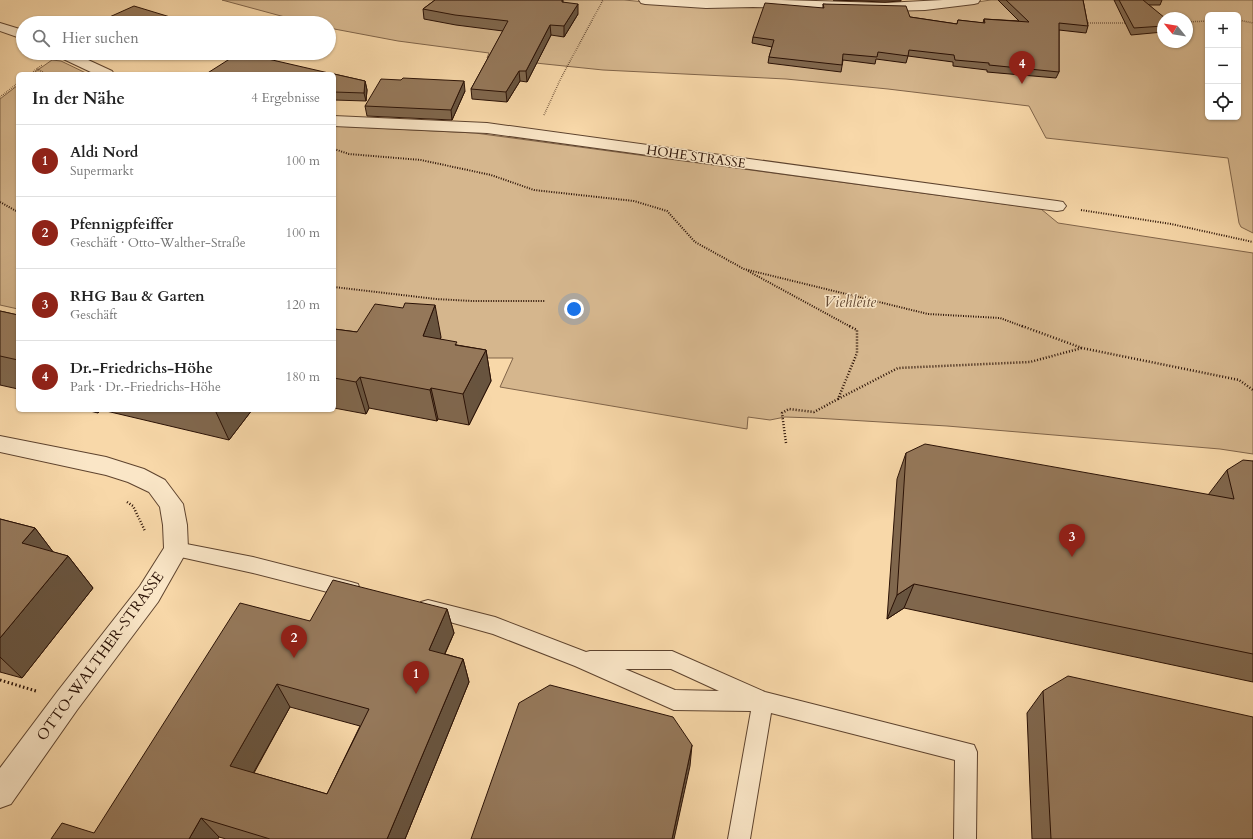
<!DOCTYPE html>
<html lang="de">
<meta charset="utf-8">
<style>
body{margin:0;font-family:Cardo,serif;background:#f6f6f6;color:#222}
.controls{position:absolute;right:12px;top:12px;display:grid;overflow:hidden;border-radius:6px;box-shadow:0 1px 3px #0004}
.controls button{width:36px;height:36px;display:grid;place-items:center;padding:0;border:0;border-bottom:1px solid #e0e0e0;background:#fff;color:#222;font:20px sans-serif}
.compass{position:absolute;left:1157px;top:12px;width:36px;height:36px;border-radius:50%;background:#fff;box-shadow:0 1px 3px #0004;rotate:300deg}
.you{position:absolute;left:574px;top:309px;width:14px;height:14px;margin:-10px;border:3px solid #fff;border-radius:50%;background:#1a73e8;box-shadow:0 0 0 6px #1a73e833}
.badge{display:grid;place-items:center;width:26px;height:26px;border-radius:50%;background:#8f2418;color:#fff;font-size:13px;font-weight:700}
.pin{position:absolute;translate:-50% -33px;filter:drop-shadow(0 1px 2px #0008)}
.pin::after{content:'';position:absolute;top:21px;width:14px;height:12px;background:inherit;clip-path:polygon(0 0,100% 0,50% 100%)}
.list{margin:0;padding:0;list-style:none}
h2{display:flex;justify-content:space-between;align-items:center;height:52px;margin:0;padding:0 16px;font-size:17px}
h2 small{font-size:13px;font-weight:400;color:#767676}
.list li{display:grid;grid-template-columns:26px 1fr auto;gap:12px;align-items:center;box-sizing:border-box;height:72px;padding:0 16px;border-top:1px solid #e0e0e0}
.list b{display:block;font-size:15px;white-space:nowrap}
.list p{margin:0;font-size:13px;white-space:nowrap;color:#767676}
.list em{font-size:13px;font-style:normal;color:#767676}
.icon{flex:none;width:22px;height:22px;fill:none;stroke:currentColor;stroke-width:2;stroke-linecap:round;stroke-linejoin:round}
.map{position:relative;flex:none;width:1253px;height:839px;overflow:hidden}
.search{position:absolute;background:#fff;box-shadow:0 1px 3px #0004;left:16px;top:16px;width:320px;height:44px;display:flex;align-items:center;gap:10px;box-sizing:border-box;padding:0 14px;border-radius:22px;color:#767676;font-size:15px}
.panel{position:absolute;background:#fff;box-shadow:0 1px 3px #0004;left:16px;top:72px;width:320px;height:340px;border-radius:6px}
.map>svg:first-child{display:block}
.green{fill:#d5b68d;stroke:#806449;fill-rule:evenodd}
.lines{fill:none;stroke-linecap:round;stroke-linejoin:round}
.lane-casing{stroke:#5e432e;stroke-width:2}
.street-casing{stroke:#5e432e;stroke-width:2}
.path-far3{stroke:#2a1105;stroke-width:1.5;stroke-dasharray:0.5 1.5;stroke-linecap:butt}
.path-far2{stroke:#2a1105;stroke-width:2;stroke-dasharray:1 1.5;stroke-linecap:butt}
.path-far1{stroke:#2a1105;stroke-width:2.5;stroke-dasharray:1 2;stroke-linecap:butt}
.path{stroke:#2a1105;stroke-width:3;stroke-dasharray:1.5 2.5;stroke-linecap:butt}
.lane{fill:#fae6c7;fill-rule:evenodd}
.street{fill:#fae6c7;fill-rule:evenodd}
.wall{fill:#80674d;stroke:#2a1105;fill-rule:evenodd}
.shaded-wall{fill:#68543f;stroke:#2a1105}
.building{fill:#95785a;stroke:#2a1105;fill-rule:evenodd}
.labels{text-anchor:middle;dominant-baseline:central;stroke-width:3;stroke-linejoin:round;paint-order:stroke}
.far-street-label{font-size:13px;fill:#2a1105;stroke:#fae6c7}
.park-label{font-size:15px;font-style:italic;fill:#664b35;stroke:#fae6c7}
.street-label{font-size:15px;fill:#2a1105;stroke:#fae6c7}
</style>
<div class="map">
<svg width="1253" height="839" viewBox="0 0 1253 839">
<rect width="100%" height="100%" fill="#f8d8a9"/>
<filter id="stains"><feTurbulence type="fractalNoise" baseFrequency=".005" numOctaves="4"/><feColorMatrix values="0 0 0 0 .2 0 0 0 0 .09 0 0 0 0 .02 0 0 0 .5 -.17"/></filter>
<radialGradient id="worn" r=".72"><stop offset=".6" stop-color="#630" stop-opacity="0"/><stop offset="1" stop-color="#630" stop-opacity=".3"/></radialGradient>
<!-- green -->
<g class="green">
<path d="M222,0h402l55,5h276l36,-5h262v233l-12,-6 -2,-4 -11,-65 -182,-20 -17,-32 -141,-17 -102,-10 -183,-9 -116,-12 2,-5 -91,-12 -69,-13v-5h-22zM1208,15h30v102h-30zM1163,18h24v24h-24z"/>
<path d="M52,60l9,1 27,13h-56z"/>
<path d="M18,85v224l-18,-4v-206z"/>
<path d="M334,126l141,7 566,76 17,14 195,30v201l-33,-5 -273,-23 -132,-8 -30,-1 -15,3 -22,-3 -1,12 -247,-42 13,-29h-100l-79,-11z"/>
</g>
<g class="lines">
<!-- lane casing -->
<g class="lane-casing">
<g id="lane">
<path d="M176,542l77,15 98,25 7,2 2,6 -2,6 -7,2 -98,-25 -77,-17 -6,-2 -3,-5 3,-5z"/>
<path d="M428,600l67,17 91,35 4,-1h82l93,41 209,53 3,7 -1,87h-22l1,-79 -184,-47 -21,126h-22l23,-128 -77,-1 -99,-44 -82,-32 -72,-20 -3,-6 3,-6zM625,669h46l48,22 -44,-1z"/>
</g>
</g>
<!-- street casing -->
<g class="street-casing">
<g id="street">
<path d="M639,0h142l104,3 58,-3h37l-2,3 -4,1 -49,6 -40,1 -132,-4 -47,1 -61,-4 -4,-1z"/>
<path d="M0,23l23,7v9l-23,-8z"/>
<path d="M55,53h18l39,18 2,3h-19l-38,-18z"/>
<path d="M334,116l153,7 570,78 6,1 3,4 -3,4 -6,1 -570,-78 -153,-7z"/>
<path d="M0,436l106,21 38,12 21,11 18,24 4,21 1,24 -30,53 -81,108 -66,94 -11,4v-40l57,-76 83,-106 24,-38 -1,-23 -3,-18 -11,-15 -21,-10 -22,-7 -106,-23z"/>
</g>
</g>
<!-- path-far3 -->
<g class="path-far3">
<path d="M1238,20l15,3"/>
<path d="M1187,22l21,-1"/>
<path d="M1086,23h43"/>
<path d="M37,69l10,5"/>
<path d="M30,74l12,-9"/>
<path d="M0,97l18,-14"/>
<path d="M544,115l17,-37 42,-78"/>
</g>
<!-- path-far2 -->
<g class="path-far2">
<path d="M334,149l15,5 72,6 70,15 43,15 100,11 33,10 28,31 49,27 184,45 72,4 24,9"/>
<path d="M0,202l18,10"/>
<path d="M1081,210l90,14 82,18"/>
<path d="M748,271l103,56"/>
<path d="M334,287l102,12 36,2h73"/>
</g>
<!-- path-far1 -->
<g class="path-far1">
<path d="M1022,326l60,22 157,32 14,10"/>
<path d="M838,399l60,-31 132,-6 52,-14"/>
<path d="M786,443l-4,-30 7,-4 25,3 24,-13 19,-46v-23l-8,-4"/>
<path d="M127,502l6,4 12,25"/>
</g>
<!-- path -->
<path class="path" d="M0,680l36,11"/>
<!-- lane -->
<use href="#lane" class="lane"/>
<!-- street -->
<use href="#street" class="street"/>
</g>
<!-- wall -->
<g class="wall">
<path d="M435,0h128v2l15,12 -14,23 -13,-2 -24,47 -7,-1 -13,21 -35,-3 -1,-10 32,-58 -47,-6 -32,-6 -1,-10z"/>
<path d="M833,0h68v1l-16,1z"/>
<path d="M998,0h85l5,26 -2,7 -27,-3v42l-3,6 -69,-6v-2l-34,-4v-4l-45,-6 -2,7 -30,-4 -1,5 -32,-4 -2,12 -73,-9 1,-6 3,-10 -20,-4 1,-6 70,-29v-4l134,20 1,-4 25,3 1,-4 35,2z"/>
<path d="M1114,0h48l-2,5h-11l14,13v14l-32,3z"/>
<path d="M334,74l31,7 2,9 -1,11 -32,-1z"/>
<path d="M401,80l64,11 -13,29 -85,-4 -2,-10z"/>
<path d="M0,311l18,4v74l-18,-4z"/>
<path d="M334,329l23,3 84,5 -1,2 17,6 29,5 5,31 -22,44 -31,-6 -1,2 -68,-13 -3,6 -32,-6z"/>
<path d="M86,410h15l-3,3z"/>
<path d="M102,410h150l-23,30z"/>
<path d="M906,453l302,42 19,-25 26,-9v221l-349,-74 -17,11 10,-140z"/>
<path d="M0,519l35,9 18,24 15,4 25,32 -71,90 -22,-6z"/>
<path d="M447,609l7,24 -9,21 18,5 6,23 -64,157h-179l-7,-2 -125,-4 216,-212zM290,707l70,19 -33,68 -73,-21z"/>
<path d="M1043,691l210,148h-221l-5,-126z"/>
</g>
<!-- shaded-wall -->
<g class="shaded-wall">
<path d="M578,4v10l-14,23v-11z"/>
<path d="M550,25l1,10 -24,47 -1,-11z"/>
<path d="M519,71l1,10 -13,21 -1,-10z"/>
<path d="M365,81l2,9 -1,11 -2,-8z"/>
<path d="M464,81l1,10 -13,29 -1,-10z"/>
<path d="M435,305l6,32 -12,30 -6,-31z"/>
<path d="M486,350l5,31 -22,44 -6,-31z"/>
<path d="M360,377l9,31 -3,6 -10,-32z"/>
<path d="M431,388l7,31 -1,2 -7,-31z"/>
<path d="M97,410h4l-3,3z"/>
<path d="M215,410h37l-23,30z"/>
<path d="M35,528l25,33 -38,-18z"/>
<path d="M68,556l25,32 -71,90 -22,-21v-19z"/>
<path d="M914,584l-10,24 -17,11 10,-24z"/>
<path d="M447,609l7,24 -18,40 -7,-23z"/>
<path d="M463,659l6,23 -64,157h-18z"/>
<path d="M277,684l13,23 -44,79 -16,-20z"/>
<path d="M692,745l-2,21 -16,73h-2z"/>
<path d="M201,818l18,19 -1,2h-29z"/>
</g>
<!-- building -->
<g class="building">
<path d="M435,0h127v2l16,2 -14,22 -14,-1 -24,46h-7l-13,21 -35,-3 37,-68 -53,-6 -32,-6z"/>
<path d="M1006,0h77l5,26 -29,-3v49l-70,-7v-2l-34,-3 -1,-5 -45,-5 -1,6 -30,-4 -1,5 -34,-3 -1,11 -73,-8 5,-17 -21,-3 12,-34 59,5 -1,-4 83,2 4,11 47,7 1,-4 27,3 -1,-4 45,3z"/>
<path d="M1119,0h24l22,18h-2v8l-29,2z"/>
<path d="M134,6l46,14 -4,3h-80z"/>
<path d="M239,53h3l91,21h-127z"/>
<path d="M334,74l31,7 -1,12 -30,-1z"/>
<path d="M403,78l61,3 -13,29 -86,-4 16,-27 20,1z"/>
<path d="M405,303l30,2 -12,31 34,6 -2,3 31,5 -23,44 -32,-6 -1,2 -70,-13 -4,5 -22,-4v-49l23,3 18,-28 28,4z"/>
<path d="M0,311l18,4v45l-18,-4z"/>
<path d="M925,444l309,55 -7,-29 16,-10 10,1v193l-339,-70 -17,11 9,-142z"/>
<path d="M0,519l35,9 -13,15 46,13 -68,82z"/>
<path d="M333,580l114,29 -18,41 34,9 -76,180h-117l-69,-21 -12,21h-138l11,-16 32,10 146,-230 70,18zM277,684l92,25 -42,85 -97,-28z"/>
<path d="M1068,676l185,41v122h-202l-8,-148z"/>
<path d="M550,685l123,32 19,28 -20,94h-201l48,-136z"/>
</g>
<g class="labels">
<!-- far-street labels -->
<g class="far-street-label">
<text transform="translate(696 157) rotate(8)">HOHE STRASSE</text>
</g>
<!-- park labels -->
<g class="park-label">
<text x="850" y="302">Viehleite</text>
</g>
<!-- street labels -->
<g class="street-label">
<text transform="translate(100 656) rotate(-54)">OTTO-WALTHER-STRASSE</text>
</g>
</g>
<rect width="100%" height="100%" filter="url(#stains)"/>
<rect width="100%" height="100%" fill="url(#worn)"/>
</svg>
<div class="controls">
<button>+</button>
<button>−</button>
<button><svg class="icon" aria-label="locate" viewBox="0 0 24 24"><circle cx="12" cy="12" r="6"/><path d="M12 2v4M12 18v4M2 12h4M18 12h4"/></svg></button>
</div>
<svg class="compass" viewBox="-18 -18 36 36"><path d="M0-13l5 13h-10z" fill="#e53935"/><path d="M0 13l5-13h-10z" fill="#767676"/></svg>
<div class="you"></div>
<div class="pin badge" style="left:416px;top:694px">1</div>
<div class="pin badge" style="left:294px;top:658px">2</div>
<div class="pin badge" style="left:1072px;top:557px">3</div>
<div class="pin badge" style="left:1022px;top:84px">4</div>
<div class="search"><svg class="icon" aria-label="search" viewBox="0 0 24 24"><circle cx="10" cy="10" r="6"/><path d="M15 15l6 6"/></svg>Hier suchen</div>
<section class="panel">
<h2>In der Nähe<small>4 Ergebnisse</small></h2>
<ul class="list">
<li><span class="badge">1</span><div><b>Aldi Nord</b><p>Supermarkt</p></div><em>100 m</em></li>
<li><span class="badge">2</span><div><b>Pfennigpfeiffer</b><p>Geschäft · Otto-Walther-Straße</p></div><em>100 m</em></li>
<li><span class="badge">3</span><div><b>RHG Bau &amp; Garten</b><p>Geschäft</p></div><em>120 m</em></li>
<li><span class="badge">4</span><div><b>Dr.-Friedrichs-Höhe</b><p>Park · Dr.-Friedrichs-Höhe</p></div><em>180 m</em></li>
</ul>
</section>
</div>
